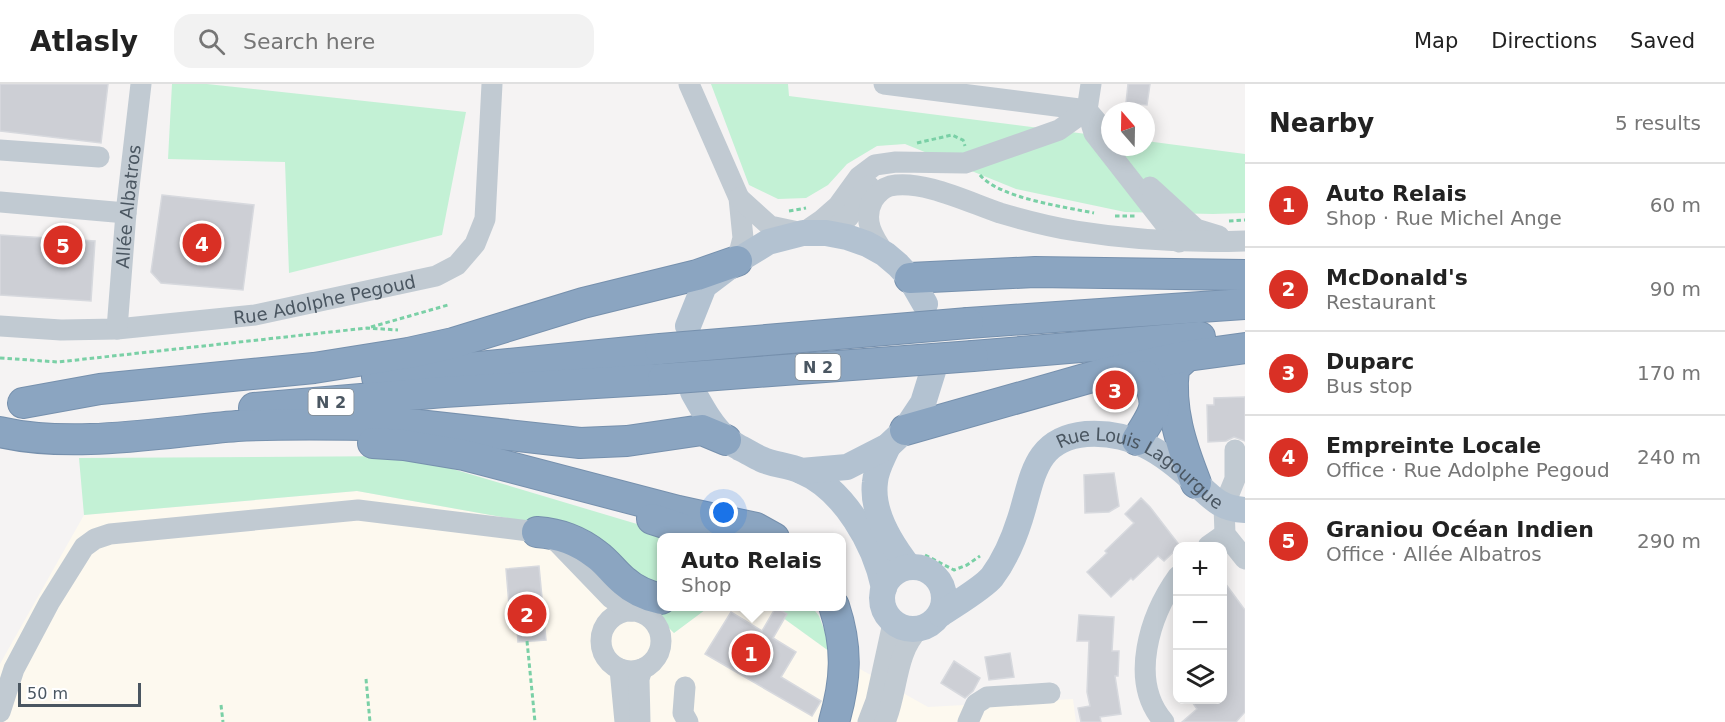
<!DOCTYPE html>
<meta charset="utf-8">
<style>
body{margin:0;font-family:"DejaVu Sans",sans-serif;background:#f2f2f2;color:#222}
.controls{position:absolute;right:18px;bottom:18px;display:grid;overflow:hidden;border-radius:12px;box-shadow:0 3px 15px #0003}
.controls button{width:54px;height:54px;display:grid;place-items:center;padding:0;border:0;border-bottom:2px solid #e0e0e0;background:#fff;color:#222;font:30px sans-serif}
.compass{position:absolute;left:1101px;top:18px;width:54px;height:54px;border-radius:50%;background:#fff;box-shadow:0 3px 15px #0003;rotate:340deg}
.scale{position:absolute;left:18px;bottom:15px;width:123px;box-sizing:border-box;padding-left:6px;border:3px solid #4a5661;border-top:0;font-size:16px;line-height:21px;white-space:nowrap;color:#4a5661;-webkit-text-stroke:4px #fff;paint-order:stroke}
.you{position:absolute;left:724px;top:429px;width:21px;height:21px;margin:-15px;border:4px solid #fff;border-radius:50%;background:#1a73e8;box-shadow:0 0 0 9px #1a73e833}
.badge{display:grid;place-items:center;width:39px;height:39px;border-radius:50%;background:#d93025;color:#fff;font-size:20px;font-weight:700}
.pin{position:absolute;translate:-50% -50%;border:3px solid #fff;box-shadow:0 2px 6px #0006}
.popup{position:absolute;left:657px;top:449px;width:189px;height:78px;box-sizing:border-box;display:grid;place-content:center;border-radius:12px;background:#fff;filter:drop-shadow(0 2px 4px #0005);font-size:20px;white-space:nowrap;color:#767676}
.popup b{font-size:22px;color:#222}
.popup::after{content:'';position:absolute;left:50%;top:100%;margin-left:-12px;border:12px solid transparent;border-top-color:#fff}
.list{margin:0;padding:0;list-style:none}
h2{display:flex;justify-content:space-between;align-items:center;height:78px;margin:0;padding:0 24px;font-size:26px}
h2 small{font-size:20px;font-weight:400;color:#767676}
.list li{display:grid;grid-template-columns:39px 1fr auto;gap:18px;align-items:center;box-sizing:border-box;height:84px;padding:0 24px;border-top:2px solid #e0e0e0}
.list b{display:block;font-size:22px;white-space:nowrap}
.list p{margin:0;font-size:20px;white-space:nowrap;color:#767676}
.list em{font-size:20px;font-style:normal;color:#767676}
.icon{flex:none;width:33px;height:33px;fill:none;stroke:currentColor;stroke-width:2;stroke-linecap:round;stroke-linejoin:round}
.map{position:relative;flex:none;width:1245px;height:638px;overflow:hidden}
header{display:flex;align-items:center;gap:36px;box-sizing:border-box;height:84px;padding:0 30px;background:#fff;border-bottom:2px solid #e0e0e0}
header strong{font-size:28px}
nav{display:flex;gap:33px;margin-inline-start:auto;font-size:21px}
.search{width:420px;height:54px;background:#f2f2f2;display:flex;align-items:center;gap:15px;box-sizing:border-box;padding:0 21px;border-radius:18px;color:#767676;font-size:22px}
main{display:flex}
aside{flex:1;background:#fff}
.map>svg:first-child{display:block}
.commercial{fill:#fdf9ef}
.green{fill:#c3f1d5}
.building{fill:#cdcfd5;stroke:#d7d9de;stroke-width:1.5}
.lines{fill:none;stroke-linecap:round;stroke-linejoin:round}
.highway-casing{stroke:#7690ad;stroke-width:32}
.path{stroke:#7ad0a6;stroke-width:3;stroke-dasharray:4.5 3;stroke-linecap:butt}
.minor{stroke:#c1cad2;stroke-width:21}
.major{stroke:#b3c2d1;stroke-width:26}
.highway{stroke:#8ba5c1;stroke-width:30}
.highway-bridge-casing{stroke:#7690ad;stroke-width:32;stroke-linecap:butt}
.highway-bridge{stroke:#8ba5c1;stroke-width:30}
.labels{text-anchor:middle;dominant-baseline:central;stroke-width:4.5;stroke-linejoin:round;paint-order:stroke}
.shield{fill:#fff;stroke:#808990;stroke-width:1.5}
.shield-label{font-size:16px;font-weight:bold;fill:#4a5661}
.street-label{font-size:18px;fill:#4a5661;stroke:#fff}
</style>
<header>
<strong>Atlasly</strong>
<div class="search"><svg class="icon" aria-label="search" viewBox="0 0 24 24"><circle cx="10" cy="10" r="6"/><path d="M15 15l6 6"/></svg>Search here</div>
<nav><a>Map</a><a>Directions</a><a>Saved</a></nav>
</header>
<main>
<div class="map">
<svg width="1245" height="638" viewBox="0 0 1245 638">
<rect width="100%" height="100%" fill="#f5f3f3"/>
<!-- commercial -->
<path class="commercial" d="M357,407l211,38 106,104 35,-26h59l65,47 95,53 145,-8 3,23h-1076v-58l84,-149z"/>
<!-- green -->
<g class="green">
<path d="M172,0h35l259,28 -24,123 -153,38 -4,-111 -117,-3z"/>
<path d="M711,0h77l1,12 321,41v10h36v-6l99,13v59l-32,1 -88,-2 -109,-23 -111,-45 -28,2 -30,18 -19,21 -22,13 -28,1 -29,-14z"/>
<path d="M409,372l228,68 76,13 -52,1v68l48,1 -35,26 -106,-104 -211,-38 -273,24 -5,-57z"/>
<path d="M768,523h44l7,9 14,38z"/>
</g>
<!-- building -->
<g class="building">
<path d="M0,0h108l-7,59 -101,-12z"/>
<path d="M1128,0h22l-3,21 -21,-2z"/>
<path d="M162,111l92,10 -11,85 -82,-7 -10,-11z"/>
<path d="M0,151l95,6 -4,60 -91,-6z"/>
<path d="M1245,313v44l-11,-4 -8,4 -18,1 -1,-37h7v-7z"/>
<path d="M1114,389l5,33 -10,6 -24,1 -1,-38z"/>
<path d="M1141,414l9,9 30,39 -16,15 -6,-5 -25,24 -2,-2 -20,19 -24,-25 20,-19 -2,-2 29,-28 -9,-9z"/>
<path d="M539,482l7,74 -28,2 -1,-14 -6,1 -5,-60z"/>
<path d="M1222,495l23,31v102l-9,10h-54l15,-13 -7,-10h32z"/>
<path d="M776,523l11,7 -14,24 23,14 -15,25 40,24 -9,15 -107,-62 26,-42 31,19z"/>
<path d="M1079,531l35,2 -2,34h7l-1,25h-3l6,38 -21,3 1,5h-20l-3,-14 12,-2 -3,-14 2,-51h-12z"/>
<path d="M1010,569l4,24 -25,3 -4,-23z"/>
<path d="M954,577l26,17 -7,13 -8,7 -24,-15z"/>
</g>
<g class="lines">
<!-- highway casing -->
<g class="highway-casing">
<g id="highway">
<path d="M910,194l125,-6 210,3"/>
<path d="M968,239l277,-19"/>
<path d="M973,272l227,-19"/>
<path d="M1187,272l-13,12c-5,41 7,77 22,115"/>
<path d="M377,293l283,-28"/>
<path d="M23,319l77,-14 214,-21 94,-15 45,-10 130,-40 114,-28 40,-14"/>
<path d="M254,324l190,-16 219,-13"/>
<path d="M905,346l201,-57 81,-17 58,-8"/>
<path d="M0,348c74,17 162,0 237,-6 51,-3 104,-1 155,-1h26l162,18 47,-2 75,-11 24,10"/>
<path d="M1137,356c16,-28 26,-32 8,-64"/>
<path d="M373,359l31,2 60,10 214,56 78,17 18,10"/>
<path d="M652,435l28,9 13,10"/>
<path d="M537,448c23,2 41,8 60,23 10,7 17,18 27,26 10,9 24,15 37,18"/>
<path d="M834,522c14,42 12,74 0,116"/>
</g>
</g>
<!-- path -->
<g class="path">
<path d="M917,59l35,-8 11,5 2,6"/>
<path d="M980,91c19,23 85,32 114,38"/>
<path d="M789,127l17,-3"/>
<path d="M1115,132h21"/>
<path d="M1229,137l16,-1"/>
<path d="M371,243l77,-22"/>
<path d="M0,274l58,4 309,-34 31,2"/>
<path d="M925,471l29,15 13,-5 13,-9"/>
<path d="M527,557l8,81"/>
<path d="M366,595l4,43"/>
<path d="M221,621l2,17"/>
</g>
<!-- minor -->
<g class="minor">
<path d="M689,0l50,114 4,40 -6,23"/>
<path d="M884,0l203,26 23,27"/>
<path d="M1091,0l-4,26 7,23 85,109"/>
<path d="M0,66l99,7"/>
<path d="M1150,103l46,42 23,7"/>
<path d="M739,114l31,28 33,7 19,-13 16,-14 21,-29 16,-12 21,-3 69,1 94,-33 28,-20"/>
<path d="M0,118l126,11"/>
<path d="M826,149c10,-5 21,-12 27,-22 6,-9 7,-18 16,-25"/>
<path d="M885,170c-12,-17 -23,-34 -12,-54 4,-6 10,-12 17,-14 32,-7 80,17 110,27 24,7 51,14 76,18 56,9 113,12 169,10"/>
<path id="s1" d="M0,242l61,4 56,-1 138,-14 181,-39 21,-11 18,-21 10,-25 7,-135"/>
<path id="s2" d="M117,245l9,-116 15,-129"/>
<path d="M1235,366v29l-11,27 1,28 20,25"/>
<path d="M1208,462l17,-12"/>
<circle cx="631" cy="557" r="30"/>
<path d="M620,585l5,53"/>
<path d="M685,603l-2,26 5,9"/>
<path d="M0,628l14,-43 35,-66 35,-56 11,-8 15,-5 248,-24 179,22 14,5 7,6 53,55 20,13"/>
<path d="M640,638l-1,-43 3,-10"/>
<path d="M868,638l8,-21 17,-78"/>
<path d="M885,638c13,-30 10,-70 34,-93"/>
<path d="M968,638l8,-18 11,-7 63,-4"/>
<path d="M1164,638c-36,-41 -14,-107 14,-146"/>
</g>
<!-- major -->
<g class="major">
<path d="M688,242l16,-40 33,-25 31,-19 35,-9h23l21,4 20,7 18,10 13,11 12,13 15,26"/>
<path d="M693,308c9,16 18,33 32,46 4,4 10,7 15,10 7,3 14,8 21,11 12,6 27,6 40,12 43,18 74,73 83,117"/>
<path d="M888,362c-5,12 -12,23 -13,36 -4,30 16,62 34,85"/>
<path d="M801,387l46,-4 41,-21 17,-16 18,-27 10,-32"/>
<circle cx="913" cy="514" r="31"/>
<path id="s3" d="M941,530c13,-9 42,-26 51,-37 12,-16 22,-39 28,-58 13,-40 13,-80 66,-85 46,-3 77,18 109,48 17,16 26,27 50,28"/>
</g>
<!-- highway -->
<use href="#highway" class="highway"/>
<!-- highway-bridge casing -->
<g class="highway-bridge-casing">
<g id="highway-bridge">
<path d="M660,265l308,-26"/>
<path d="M663,295l310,-23"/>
</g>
</g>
<!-- highway-bridge -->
<use href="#highway-bridge" class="highway-bridge"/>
</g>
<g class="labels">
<!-- shield labels -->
<g class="shield">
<rect x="795.5" y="270" width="45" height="26" rx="4.5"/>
<rect x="308.5" y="305" width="45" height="26" rx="4.5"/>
</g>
<g class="shield-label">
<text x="818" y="283">N 2</text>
<text x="331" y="318">N 2</text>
</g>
<!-- street labels -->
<g class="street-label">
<text stroke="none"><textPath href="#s2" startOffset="123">Allée Albatros</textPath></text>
<text stroke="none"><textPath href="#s1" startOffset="327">Rue Adolphe Pegoud</textPath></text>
<text stroke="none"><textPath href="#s3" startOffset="309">Rue Louis Lagourgue</textPath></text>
</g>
</g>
</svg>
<div class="controls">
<button>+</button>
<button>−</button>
<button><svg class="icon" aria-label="layers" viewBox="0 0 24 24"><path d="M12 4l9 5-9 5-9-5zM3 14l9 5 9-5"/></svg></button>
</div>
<svg class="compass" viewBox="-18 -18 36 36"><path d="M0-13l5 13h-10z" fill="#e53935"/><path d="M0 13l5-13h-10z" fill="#767676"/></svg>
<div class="scale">50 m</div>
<div class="you"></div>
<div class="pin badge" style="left:751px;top:569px">1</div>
<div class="popup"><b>Auto Relais</b>Shop</div>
<div class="pin badge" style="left:527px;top:530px">2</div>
<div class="pin badge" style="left:1115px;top:306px">3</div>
<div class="pin badge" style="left:202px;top:159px">4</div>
<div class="pin badge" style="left:63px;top:161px">5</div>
</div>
<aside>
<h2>Nearby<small>5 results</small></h2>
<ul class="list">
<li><span class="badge">1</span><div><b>Auto Relais</b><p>Shop · Rue Michel Ange</p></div><em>60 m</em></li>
<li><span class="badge">2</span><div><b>McDonald's</b><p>Restaurant</p></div><em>90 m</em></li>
<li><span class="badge">3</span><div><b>Duparc</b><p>Bus stop</p></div><em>170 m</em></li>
<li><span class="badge">4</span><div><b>Empreinte Locale</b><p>Office · Rue Adolphe Pegoud</p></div><em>240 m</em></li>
<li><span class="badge">5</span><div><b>Graniou Océan Indien</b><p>Office · Allée Albatros</p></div><em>290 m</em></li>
</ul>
</aside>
</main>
